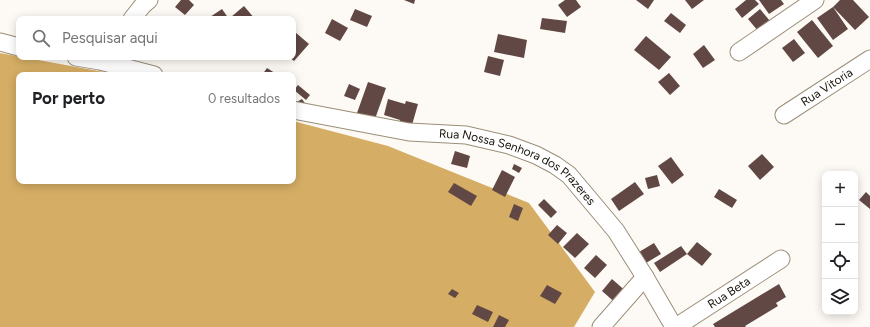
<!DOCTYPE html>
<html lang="pt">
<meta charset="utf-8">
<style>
body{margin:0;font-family:Figtree,sans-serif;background:#f6f6f6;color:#202124}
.controls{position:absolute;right:12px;bottom:12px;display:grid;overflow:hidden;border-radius:8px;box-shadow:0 2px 10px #0003}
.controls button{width:36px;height:36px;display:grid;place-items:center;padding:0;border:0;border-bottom:1px solid #e0e0e0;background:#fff;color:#202124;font:20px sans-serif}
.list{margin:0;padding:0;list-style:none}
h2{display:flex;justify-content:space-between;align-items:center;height:52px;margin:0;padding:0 16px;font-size:17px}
h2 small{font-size:13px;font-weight:400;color:#757577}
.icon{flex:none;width:22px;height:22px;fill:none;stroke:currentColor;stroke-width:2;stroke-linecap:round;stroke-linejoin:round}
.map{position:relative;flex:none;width:870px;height:327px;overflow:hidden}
.search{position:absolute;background:#fff;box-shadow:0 2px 10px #0003;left:16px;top:16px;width:280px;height:44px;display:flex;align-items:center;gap:10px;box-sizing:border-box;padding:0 14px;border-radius:8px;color:#757577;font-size:15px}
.panel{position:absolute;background:#fff;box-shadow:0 2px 10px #0003;left:16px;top:72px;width:280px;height:112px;border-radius:8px}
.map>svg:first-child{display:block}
.forest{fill:#d5ad64}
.building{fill:#614844}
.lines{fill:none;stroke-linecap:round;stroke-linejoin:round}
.minor-casing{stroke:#9b8e78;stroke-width:19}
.minor{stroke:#fff;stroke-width:17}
.labels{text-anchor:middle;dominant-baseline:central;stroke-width:4;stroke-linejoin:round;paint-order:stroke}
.street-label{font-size:12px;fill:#19140c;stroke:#fdfaf5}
</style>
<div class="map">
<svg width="870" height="327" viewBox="0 0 870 327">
<rect width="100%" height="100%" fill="#fdfaf5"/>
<!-- forest -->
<path class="forest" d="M0,53l120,22h-101v106h274v-60l95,25 141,57 66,89 -21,35h-574z"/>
<!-- building -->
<g class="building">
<path d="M181,0h8l5,5 -9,10 -10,-8z"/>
<path d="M404,0h11l-1,4z"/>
<path d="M565,0h11l5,7 -14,10 -9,-12z"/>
<path d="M636,0h18l-6,9z"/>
<path d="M685,0h19l-12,9z"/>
<path d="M746,0h9l4,4 -17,14 -7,-9z"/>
<path d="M759,0h22l3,4 -15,10z"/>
<path d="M840,0h13l16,17 -14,13 -22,-23 15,22 -15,11 -16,-22 16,-11z"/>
<path d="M244,6l11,13h-22l-2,-2z"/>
<path d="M222,9l7,10h-18l-1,-2z"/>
<path d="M355,9l17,7 -5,11 -17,-7z"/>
<path d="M760,9l10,12 -12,10 -10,-12z"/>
<path d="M671,13l15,12 -6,8 -16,-12z"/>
<path d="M542,18l25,3 -2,12 -25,-4z"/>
<path d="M332,19l16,9 -8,13 -15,-8z"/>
<path d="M812,20l21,26 -15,12 -21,-26z"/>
<path d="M295,32l14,12 -15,17 -5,-4h4v-22z"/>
<path d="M498,34l29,6 -3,18 -30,-6z"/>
<path d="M646,36l25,21 -12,13 -25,-20z"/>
<path d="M794,39l11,14 -12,9 -11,-14z"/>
<path d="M704,45l11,15 -12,8 -10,-14z"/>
<path d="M488,56l16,4 -4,16 -16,-4z"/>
<path d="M267,68l11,7h-16z"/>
<path d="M669,73l11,13 -10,9 -12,-13z"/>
<path d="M368,82l18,6 -11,31 -18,-6z"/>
<path d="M349,84l11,5 -5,11 -11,-4z"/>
<path d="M298,85l12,10 -4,5 -12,-10z"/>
<path d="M302,99l5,7 -12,-3z"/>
<path d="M388,99l17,5 1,-3 12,3 -8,28 -13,-4 3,-8 -16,-5z"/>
<path d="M455,151l15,5 -3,12 -16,-4z"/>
<path d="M762,154l12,13 -14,13 -12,-14z"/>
<path d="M671,157l13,18 -12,9 -14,-18z"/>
<path d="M514,164l8,4 -3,5 -7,-4z"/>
<path d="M502,170l13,7 -10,20 -13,-7z"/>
<path d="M657,175l3,11 -12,3 -3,-11z"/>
<path d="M635,182l9,12 -25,17 -8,-12z"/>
<path d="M454,183l23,13 -6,10 -23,-14z"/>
<path d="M719,189l18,11 -5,8 -18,-11z"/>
<path d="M866,192l4,4v13l-11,-9z"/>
<path d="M544,199l13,13 -6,6 -13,-13z"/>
<path d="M514,204l9,4 -5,13 -9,-4z"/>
<path d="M557,225l10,8 -9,11 -10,-9z"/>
<path d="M577,233l12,11 -14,14 -12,-11z"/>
<path d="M697,242l15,12 -10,12 -15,-12z"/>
<path d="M654,243l7,11 -15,9 -7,-11z"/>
<path d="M681,246l6,8 -27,18 -6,-9z"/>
<path d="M596,255l11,10 -12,13 -11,-10z"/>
<path d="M612,279l17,15 -10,12 -17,-15z"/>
<path d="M779,284l7,13 -10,6 2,3 -33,20 1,1h-31l-2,-3z"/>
<path d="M547,285l15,8 -7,11 -15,-8z"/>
<path d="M452,289l7,4 -4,5 -7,-4z"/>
<path d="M477,305l16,7 -5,10 -16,-8z"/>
<path d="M499,315l10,5 -4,7h-12z"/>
</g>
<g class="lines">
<!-- minor casing -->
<g class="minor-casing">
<g id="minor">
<path d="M132,19l11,-14 6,-5"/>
<path d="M0,42l19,5"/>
<path d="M739,52l76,-52"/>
<path d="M76,57l24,4 54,14"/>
<path id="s1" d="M293,110l116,22 57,3 43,10 27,10 19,10 14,10 47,56 29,46 29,50"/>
<path id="s2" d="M784,115l86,-56"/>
<path d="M601,327l44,-50"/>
<path id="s3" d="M676,327l105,-68"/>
</g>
</g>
<!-- minor -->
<use href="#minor" class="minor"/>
</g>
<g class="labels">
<!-- street labels -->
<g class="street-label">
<text stroke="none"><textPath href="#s2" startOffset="51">Rua Vitoria</textPath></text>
<text stroke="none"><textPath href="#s1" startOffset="236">Rua Nossa Senhora dos Prazeres</textPath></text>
<text stroke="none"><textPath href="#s3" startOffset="63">Rua Beta</textPath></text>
</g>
</g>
</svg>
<div class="controls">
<button>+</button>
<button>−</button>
<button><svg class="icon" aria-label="locate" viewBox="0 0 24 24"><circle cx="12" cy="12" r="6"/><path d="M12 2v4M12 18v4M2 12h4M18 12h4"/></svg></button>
<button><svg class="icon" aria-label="layers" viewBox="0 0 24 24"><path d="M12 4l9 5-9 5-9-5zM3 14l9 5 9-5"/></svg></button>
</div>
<div class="search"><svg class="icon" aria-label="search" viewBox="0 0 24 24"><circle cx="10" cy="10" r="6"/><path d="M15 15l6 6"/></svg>Pesquisar aqui</div>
<section class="panel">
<h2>Por perto<small>0 resultados</small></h2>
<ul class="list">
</ul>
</section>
</div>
